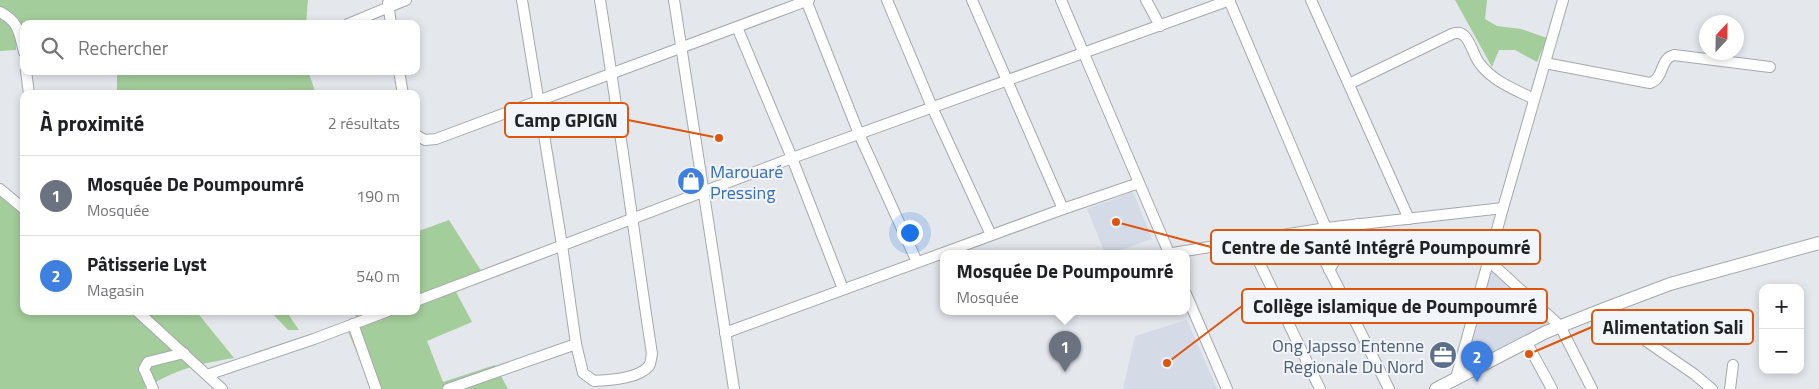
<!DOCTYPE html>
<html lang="fr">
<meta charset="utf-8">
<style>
body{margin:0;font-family:"Titillium Web",sans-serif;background:#f2f2f2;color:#202124}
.controls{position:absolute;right:15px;bottom:15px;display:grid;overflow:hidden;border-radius:10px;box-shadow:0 2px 8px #0003}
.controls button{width:45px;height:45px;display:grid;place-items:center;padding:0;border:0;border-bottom:1px solid #e0e0e0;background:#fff;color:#202124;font:25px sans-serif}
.compass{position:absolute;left:1699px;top:15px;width:45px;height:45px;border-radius:50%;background:#fff;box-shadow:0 2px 8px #0003;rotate:22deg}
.you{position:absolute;left:909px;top:232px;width:18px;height:18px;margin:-12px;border:4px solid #fff;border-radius:50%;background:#1a73e8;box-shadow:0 0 0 8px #1a73e833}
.badge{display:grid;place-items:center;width:32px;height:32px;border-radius:50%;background:#7c3aed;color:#fff;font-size:16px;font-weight:700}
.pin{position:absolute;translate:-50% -41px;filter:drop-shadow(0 1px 2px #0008)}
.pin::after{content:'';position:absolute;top:26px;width:18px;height:15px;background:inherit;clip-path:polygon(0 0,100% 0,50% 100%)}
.popup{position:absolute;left:940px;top:250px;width:250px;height:65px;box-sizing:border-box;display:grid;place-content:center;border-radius:10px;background:#fff;filter:drop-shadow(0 1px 4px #0005);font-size:16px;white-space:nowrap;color:#757577}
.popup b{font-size:19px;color:#202124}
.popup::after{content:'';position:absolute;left:50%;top:100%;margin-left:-10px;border:10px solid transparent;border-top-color:#fff}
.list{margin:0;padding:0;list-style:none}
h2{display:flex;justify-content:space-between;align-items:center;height:65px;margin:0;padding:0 20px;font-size:21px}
h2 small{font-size:16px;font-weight:400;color:#757577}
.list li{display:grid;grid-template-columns:32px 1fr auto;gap:15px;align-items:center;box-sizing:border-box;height:80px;padding:0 20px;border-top:1px solid #e0e0e0}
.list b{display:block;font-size:19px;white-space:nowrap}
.list p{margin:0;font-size:16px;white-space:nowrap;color:#757577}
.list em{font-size:16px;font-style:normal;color:#757577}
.icon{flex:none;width:28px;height:28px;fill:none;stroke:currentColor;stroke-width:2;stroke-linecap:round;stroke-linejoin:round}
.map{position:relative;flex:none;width:1819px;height:389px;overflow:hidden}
.search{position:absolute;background:#fff;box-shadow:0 2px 8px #0003;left:20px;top:20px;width:400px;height:55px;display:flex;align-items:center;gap:12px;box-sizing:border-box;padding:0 18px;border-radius:10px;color:#757577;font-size:19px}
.panel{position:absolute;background:#fff;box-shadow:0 2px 8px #0003;left:20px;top:90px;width:400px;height:225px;border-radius:10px}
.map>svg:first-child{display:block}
.built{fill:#d4dbe7}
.green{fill:#a3cd9a}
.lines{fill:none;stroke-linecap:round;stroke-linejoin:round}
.minor-casing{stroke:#a5a8ac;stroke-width:12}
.major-casing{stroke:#a5a8ac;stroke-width:14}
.minor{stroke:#fff;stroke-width:10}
.major{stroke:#fff;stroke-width:12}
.labels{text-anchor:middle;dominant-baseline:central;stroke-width:4;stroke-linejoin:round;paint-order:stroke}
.shop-label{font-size:18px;fill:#366cbe;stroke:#f2f5f9;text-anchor:start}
.service-label{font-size:18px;fill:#4e5e75;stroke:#f2f5f9;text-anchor:end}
.leader{fill:none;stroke:#de560d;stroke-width:2}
.callout-dot{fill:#de560d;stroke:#f2f5f9;stroke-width:2}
.callout{fill:#f2f5f9;stroke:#de560d;stroke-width:2}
.callout-label{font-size:19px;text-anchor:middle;font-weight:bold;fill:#212224}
</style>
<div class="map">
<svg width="1819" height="389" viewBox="0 0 1819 389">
<rect width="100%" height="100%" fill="#e4e7ec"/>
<!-- built -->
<g class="built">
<path d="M1133,192l19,47 -40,14h-7l-18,-44z"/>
<path d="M1490,268l59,50 -1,9 -63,30 -9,-4 -6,-8z"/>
<path d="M1187,320l30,69h-94l12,-53z"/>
</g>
<!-- green -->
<g class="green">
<path d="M0,0h308l-2,24h-282v14l-7,1 -1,11 -16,1z"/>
<path d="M1455,0h32l-2,19 12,7 24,3 26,9 -10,24 -22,-12h-16l-7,17z"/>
<path d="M117,71h191l8,23h-199z"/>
<path d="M0,189l24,21v101h172l38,47c-36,6 -58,11 -90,31h-144z"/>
<path d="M449,220l36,57 -30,13 17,32 -45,19 16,41 52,-17 13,24h-136l-25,-60 12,-6 -6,-12h63v-79z"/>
<path d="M270,311h16l13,19h-11z"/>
</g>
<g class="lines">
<!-- minor casing -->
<g class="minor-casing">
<g id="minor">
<path d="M522,0l40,245 14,99 7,29 11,8c16,-1 44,-2 55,-15 2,-3 2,-9 3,-12 -18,-118 -33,-236 -52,-354"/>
<path d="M674,0l60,389"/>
<path d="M806,0l53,134 58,128"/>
<path d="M887,0l45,107 59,128"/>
<path d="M972,0l91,209"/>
<path d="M1061,0l108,253"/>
<path d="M1146,0l14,26"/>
<path d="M1229,0l97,228"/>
<path d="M1311,0l98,219"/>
<path d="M388,3l3,21"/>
<path d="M0,12c19,10 19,20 24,40"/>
<path d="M348,24l58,-24"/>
<path d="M737,27l55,131 51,131"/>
<path d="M1545,63l105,20c15,-5 9,-24 24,-28l96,12"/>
<path d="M26,71l3,23"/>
<path d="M399,71l4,23"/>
<path d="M1349,84l103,-50c17,-7 19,19 28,30 14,18 34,25 54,35"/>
<path d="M416,135l9,5 11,-1 373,-139"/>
<path d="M0,189l24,20"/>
<path d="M1310,231l79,158"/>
<path d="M1249,241l71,148"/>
<path d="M1173,253l153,-25 177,-20"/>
<path d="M1488,260l72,66 32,63"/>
<path d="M1329,270l29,-46"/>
<path d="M1186,294l41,95"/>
<path d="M416,301l376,-143 438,-158"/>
<path d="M1604,309l23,14 19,18 48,33 18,15"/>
<path d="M137,311l85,78"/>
<path d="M353,324l23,65"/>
<path d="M725,333l338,-124 76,-26"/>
<path d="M1527,343l25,46"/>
<path d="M207,375l107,-36 74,-28"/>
<path d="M1456,378l47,-170 60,-208"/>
<path d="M153,389l-9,-20 4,-7 36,-9"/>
<path d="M448,389l128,-45"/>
<path d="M1730,389l3,-24"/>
</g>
</g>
<!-- major casing -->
<g class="major-casing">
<path id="major" d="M1436,389l110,-57 58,-23 66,-25 149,-41"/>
</g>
<!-- minor -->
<use href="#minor" class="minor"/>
<!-- major -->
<use href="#major" class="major"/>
</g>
<!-- icons -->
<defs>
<g id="shop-disc" transform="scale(1.4375)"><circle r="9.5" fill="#3f7fe0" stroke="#f2f5f9"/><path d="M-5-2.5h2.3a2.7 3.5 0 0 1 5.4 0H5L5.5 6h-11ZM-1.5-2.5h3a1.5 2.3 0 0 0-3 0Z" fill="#fff"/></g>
<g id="office-disc" transform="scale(1.4375)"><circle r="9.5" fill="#5c6f8a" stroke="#f2f5f9"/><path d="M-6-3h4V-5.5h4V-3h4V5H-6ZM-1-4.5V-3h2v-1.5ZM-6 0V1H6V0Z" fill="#fff"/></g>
</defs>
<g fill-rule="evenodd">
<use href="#shop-disc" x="691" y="181"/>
<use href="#office-disc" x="1443" y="355"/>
</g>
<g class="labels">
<!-- shop labels -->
<g class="shop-label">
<text x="710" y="171">Marouaré<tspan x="710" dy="21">Pressing</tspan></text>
</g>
<!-- service labels -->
<g class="service-label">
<text x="1424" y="345">Ong Japsso Entenne<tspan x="1424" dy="21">Regionale Du Nord</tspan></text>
</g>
</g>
<!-- callouts -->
<path class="leader" d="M719 138L628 120M1116 222L1211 247M1167 363L1242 306M1529 354L1592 327"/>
<g class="callout-dot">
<circle cx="719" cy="138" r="5"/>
<circle cx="1116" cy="222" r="5"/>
<circle cx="1167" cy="363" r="5"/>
<circle cx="1529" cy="354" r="5"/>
</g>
<g class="callout">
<rect x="505" y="103" width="123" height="34" rx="5"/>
<rect x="1211" y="230" width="329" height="34" rx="5"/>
<rect x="1242" y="289" width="305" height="34" rx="5"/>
<rect x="1592" y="310" width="161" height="34" rx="5"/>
</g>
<g class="callout-label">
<text x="566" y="127">Camp GPIGN</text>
<text x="1376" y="254">Centre de Santé Intégré Poumpoumré</text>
<text x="1395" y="313">Collège islamique de Poumpoumré</text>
<text x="1673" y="334">Alimentation Sali</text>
</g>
</svg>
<div class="controls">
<button>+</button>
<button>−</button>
</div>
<svg class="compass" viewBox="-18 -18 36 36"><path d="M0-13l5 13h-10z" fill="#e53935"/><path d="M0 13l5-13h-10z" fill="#757577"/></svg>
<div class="you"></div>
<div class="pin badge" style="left:1065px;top:372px;background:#6b7280">1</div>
<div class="popup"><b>Mosquée De Poumpoumré</b>Mosquée</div>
<div class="pin badge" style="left:1477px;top:382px;background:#3f7fe0">2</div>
<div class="search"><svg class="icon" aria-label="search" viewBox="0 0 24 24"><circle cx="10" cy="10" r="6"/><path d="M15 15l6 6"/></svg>Rechercher</div>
<section class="panel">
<h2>À proximité<small>2 résultats</small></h2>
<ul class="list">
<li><span class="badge" style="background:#6b7280">1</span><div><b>Mosquée De Poumpoumré</b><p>Mosquée</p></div><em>190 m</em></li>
<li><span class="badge" style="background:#3f7fe0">2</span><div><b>Pâtisserie Lyst</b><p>Magasin</p></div><em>540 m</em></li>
</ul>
</section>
</div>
